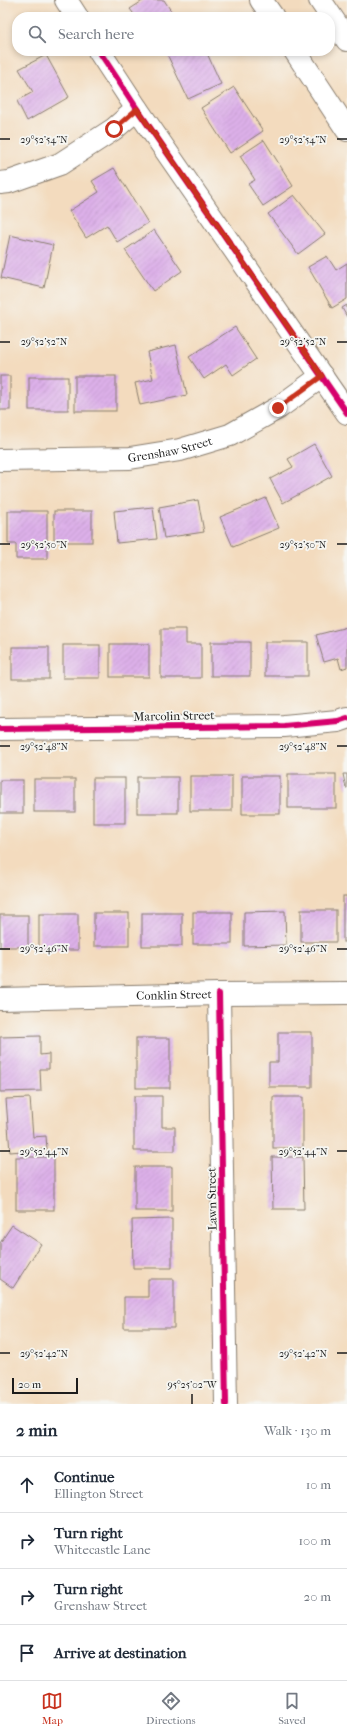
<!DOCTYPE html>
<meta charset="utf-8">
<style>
body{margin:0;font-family:"IM FELL French Canon",serif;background:#f2f2f3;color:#1f2937}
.scale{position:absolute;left:12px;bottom:10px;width:66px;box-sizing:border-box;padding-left:4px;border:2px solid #1c1c1c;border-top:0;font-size:11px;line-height:14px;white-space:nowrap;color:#1c1c1c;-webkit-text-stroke:3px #f6f6f2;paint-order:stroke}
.stop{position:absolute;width:12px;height:12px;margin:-9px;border:3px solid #c8321e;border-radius:50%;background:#fff}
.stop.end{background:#c8321e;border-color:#fff;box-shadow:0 1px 4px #0008}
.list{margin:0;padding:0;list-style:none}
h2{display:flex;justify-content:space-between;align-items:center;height:52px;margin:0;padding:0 16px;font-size:17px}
h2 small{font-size:13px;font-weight:400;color:#747a83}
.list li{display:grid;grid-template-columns:26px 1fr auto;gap:12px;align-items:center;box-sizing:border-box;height:56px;padding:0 16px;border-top:1px solid #e0e1e3}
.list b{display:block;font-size:15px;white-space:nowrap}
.list p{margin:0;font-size:13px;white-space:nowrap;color:#747a83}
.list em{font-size:13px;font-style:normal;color:#747a83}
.icon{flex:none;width:22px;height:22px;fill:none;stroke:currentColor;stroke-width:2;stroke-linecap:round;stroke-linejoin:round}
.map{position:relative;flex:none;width:347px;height:1404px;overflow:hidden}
.search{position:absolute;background:#fff;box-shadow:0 2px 6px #0003;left:12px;right:12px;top:12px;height:44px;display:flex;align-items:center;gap:10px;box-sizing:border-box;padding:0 14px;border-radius:16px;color:#747a83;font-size:15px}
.sheet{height:276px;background:#fff}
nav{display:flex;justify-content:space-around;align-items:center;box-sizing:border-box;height:56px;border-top:1px solid #e0e1e3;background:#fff;font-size:11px;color:#747a83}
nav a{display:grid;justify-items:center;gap:2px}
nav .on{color:#c8321e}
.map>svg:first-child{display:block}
.building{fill:url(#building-hatch)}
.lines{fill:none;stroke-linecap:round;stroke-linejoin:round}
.minor-casing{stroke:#887c6d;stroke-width:24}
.major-casing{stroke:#887c6d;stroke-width:24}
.minor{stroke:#fff;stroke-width:22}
.major{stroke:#fff;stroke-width:22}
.cycleway-casing{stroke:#f6f6f2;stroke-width:8}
.cycleway{stroke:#d6006c;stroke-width:6}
.route{stroke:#c8321e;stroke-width:5}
.ticks{fill:none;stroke:#1c1c1c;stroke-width:1.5}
.labels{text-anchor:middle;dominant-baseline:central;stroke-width:3.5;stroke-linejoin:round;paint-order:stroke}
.street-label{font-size:12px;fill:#1c1c1c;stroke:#f6f6f2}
.ticks-label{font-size:10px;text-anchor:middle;fill:#1c1c1c;stroke:#f6f6f2;stroke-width:3.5;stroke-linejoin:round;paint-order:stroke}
</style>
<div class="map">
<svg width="347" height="1404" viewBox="0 0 347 1404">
<defs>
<pattern id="building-hatch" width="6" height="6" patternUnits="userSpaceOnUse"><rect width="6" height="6" fill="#ddb0e9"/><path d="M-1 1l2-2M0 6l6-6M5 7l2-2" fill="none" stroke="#bd97c7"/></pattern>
</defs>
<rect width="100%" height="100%" fill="#f6f6f2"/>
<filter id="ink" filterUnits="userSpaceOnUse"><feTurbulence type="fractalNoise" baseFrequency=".025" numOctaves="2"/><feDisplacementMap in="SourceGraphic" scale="8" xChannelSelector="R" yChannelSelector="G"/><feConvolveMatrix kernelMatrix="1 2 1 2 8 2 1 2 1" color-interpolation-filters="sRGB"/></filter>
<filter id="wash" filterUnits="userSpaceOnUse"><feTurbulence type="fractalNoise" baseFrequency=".012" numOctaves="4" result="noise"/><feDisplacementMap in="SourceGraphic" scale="16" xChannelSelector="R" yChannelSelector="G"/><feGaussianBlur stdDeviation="0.9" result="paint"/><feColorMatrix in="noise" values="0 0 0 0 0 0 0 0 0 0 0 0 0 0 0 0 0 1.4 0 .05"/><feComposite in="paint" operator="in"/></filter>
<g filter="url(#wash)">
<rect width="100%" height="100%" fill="#f3dbbe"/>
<g id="blocks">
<!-- building -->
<g class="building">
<path d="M144,0h20l11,17h-39l-6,-8z"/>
<path d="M173,51h33l15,33 -33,15 -21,-45z"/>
<path d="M46,55l23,42 -42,24 -10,-20 16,-9 -14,-23z"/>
<path d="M234,87l29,44 -33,22 -29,-45z"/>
<path d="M264,140l29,46 -30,20 -15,-22 7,-4 -15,-24z"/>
<path d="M114,168l34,55 -31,19 -10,-17 -21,13 -17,-27 30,-19 -7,-11z"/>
<path d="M294,195l31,39 -27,20 -30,-40z"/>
<path d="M154,230l28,41 -29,20 -28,-41z"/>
<path d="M10,235l43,10 -9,43 -43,-10z"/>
<path d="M327,256l9,14 11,-7v36l-15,9 -24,-41z"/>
<path d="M347,305v12l-5,-9z"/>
<path d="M235,327l21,32 -23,16 -7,-11 -22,15 -15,-22z"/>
<path d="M176,345l11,50 -47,10 -5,-22 18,-4 -6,-27z"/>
<rect x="0" y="376" width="10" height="34"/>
<rect x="75" y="376" width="41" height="35"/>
<rect x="29" y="377" width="39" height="33"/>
<path d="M314,444l18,32 -49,27 -13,-24 23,-12 -5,-8z"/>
<path d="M266,498l13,30 -46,19 -13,-30z"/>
<path d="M198,500l6,32 -40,6 -5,-31z"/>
<path d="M153,507l4,32 -40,4 -3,-32z"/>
<path d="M8,511h39v48h-31v-15h-8z"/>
<rect x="54" y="511" width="38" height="31"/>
<path d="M347,627v40l-6,2 -3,-11 -14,4 -8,-27z"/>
<path d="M161,629h25v15h15v34h-40z"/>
<rect x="211" y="642" width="39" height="34"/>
<rect x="265" y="642" width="43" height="34"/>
<rect x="110" y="644" width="39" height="33"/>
<rect x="63" y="645" width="37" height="33"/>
<rect x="12" y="647" width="37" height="32"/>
<rect x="288" y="774" width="48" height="34"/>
<path d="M343,774h4v14h-1z"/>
<rect x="190" y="776" width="42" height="35"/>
<rect x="242" y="776" width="38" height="38"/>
<rect x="137" y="777" width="41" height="36"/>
<rect x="93" y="778" width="32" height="45"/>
<rect x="34" y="779" width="41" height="33"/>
<rect x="0" y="780" width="23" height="33"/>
<rect x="343" y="896" width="4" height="46"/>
<rect x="301" y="910" width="35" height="32"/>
<path d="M285,911l1,34 -42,1v-34z"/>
<rect x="193" y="912" width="39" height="32"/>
<rect x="94" y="913" width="35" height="33"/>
<rect x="142" y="913" width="40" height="33"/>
<rect x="39" y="914" width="39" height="36"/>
<rect x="0" y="915" width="28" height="32"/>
<path d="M278,1032h34v55h-43v-25h9z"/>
<path d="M40,1036v19l9,-1v15h-9l1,22 -41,1v-55z"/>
<rect x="136" y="1038" width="34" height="50"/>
<path d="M134,1096h28v31h13v24h-41z"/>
<rect x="273" y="1097" width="30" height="51"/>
<path d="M30,1098l3,39 13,-1 1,13 -37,3 -4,-53z"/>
<rect x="16" y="1157" width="38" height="53"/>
<path d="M272,1157h31l1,52h-31z"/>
<rect x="135" y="1167" width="37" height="44"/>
<path d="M172,1219v49h-39l-1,-48z"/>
<path d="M12,1225l29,19 -28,44 -13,-9v-36z"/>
<path d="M148,1279h26v49h-50v-31h24z"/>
</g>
</g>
</g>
<g filter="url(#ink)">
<use href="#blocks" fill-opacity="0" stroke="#887c6d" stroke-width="1"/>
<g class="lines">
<!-- minor casing -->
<g class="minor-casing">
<g id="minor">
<path d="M66,0l11,17"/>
<path d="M99,51l38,58 210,304"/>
<path d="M0,183l9,-1 51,-18 54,-35 23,-20"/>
<path id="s1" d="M0,460l130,-2 50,-8 50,-15 48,-27 44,-32"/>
<path d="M0,729l284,-3 54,-5 9,-3"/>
<path d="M219,994l7,410"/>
<path id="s2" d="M0,999l219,-5 128,-1"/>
</g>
</g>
<!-- major casing -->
<g class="major-casing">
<g id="major">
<path d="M261,0l12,17"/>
<path d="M320,0l27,40"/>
<path d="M295,51l52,79"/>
</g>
</g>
<!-- minor -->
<use href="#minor" class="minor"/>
<!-- major -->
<use href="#major" class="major"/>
<!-- cycleway casing -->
<g class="cycleway-casing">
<g id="cycleway">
<path d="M99,51l38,58 210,304"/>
<path d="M0,729l284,-3 54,-5 9,-3"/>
<path d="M219,994l7,410"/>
</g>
</g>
<!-- cycleway -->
<use href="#cycleway" class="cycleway"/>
</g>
</g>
<g class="lines" filter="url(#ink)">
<!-- route -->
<path class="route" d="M114,129l23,-20 185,267 -44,32"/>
</g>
<!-- ticks -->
<path class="ticks" d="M0,139h10M337,139h10M0,342h10M337,342h10M0,544h10M337,544h10M0,746h10M337,746h10M0,949h10M337,949h10M0,1151h10M337,1151h10M0,1353h10M337,1353h10M192,1394v10"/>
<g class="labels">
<!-- street labels -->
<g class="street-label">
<text stroke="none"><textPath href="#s1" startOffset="171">Grenshaw Street</textPath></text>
<text transform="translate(174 716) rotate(-1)">Marcolin Street</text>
<text stroke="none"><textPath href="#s2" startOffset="174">Conklin Street</textPath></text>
<text transform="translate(212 1199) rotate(-91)">Lawn Street</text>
</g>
</g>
<g class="ticks-label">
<text x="44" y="143">29°52'54"N</text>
<text x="303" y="143">29°52'54"N</text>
<text x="44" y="345">29°52'52"N</text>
<text x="303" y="345">29°52'52"N</text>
<text x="44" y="548">29°52'50"N</text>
<text x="303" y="548">29°52'50"N</text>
<text x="44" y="750">29°52'48"N</text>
<text x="303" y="750">29°52'48"N</text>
<text x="44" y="952">29°52'46"N</text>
<text x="303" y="952">29°52'46"N</text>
<text x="44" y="1155">29°52'44"N</text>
<text x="303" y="1155">29°52'44"N</text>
<text x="44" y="1357">29°52'42"N</text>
<text x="303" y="1357">29°52'42"N</text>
<text x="192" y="1388">95°25'02"W</text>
</g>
</svg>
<div class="scale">20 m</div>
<div class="stop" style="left:114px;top:129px"></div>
<div class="stop end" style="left:278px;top:408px"></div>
<div class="search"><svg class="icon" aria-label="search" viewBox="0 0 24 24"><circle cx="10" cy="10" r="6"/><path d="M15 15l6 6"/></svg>Search here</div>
</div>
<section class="sheet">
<h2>2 min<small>Walk · 130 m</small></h2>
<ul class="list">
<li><svg class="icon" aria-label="ahead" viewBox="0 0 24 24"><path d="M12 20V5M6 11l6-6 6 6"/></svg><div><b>Continue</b><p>Ellington Street</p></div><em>10 m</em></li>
<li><svg class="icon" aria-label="right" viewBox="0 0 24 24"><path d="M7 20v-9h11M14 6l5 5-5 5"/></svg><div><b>Turn right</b><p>Whitecastle Lane</p></div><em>100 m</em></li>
<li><svg class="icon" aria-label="right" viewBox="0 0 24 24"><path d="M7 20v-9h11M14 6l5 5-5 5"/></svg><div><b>Turn right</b><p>Grenshaw Street</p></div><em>20 m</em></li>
<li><svg class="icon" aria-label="arrive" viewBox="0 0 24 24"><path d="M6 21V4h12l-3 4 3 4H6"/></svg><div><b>Arrive at destination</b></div></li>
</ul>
</section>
<nav>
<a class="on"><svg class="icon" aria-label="map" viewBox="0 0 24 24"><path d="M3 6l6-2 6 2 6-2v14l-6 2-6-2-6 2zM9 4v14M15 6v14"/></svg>Map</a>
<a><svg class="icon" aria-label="directions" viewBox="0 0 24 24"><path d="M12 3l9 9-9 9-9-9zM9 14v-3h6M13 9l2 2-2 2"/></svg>Directions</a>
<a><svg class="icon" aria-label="saved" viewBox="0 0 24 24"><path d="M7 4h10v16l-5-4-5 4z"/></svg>Saved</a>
</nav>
